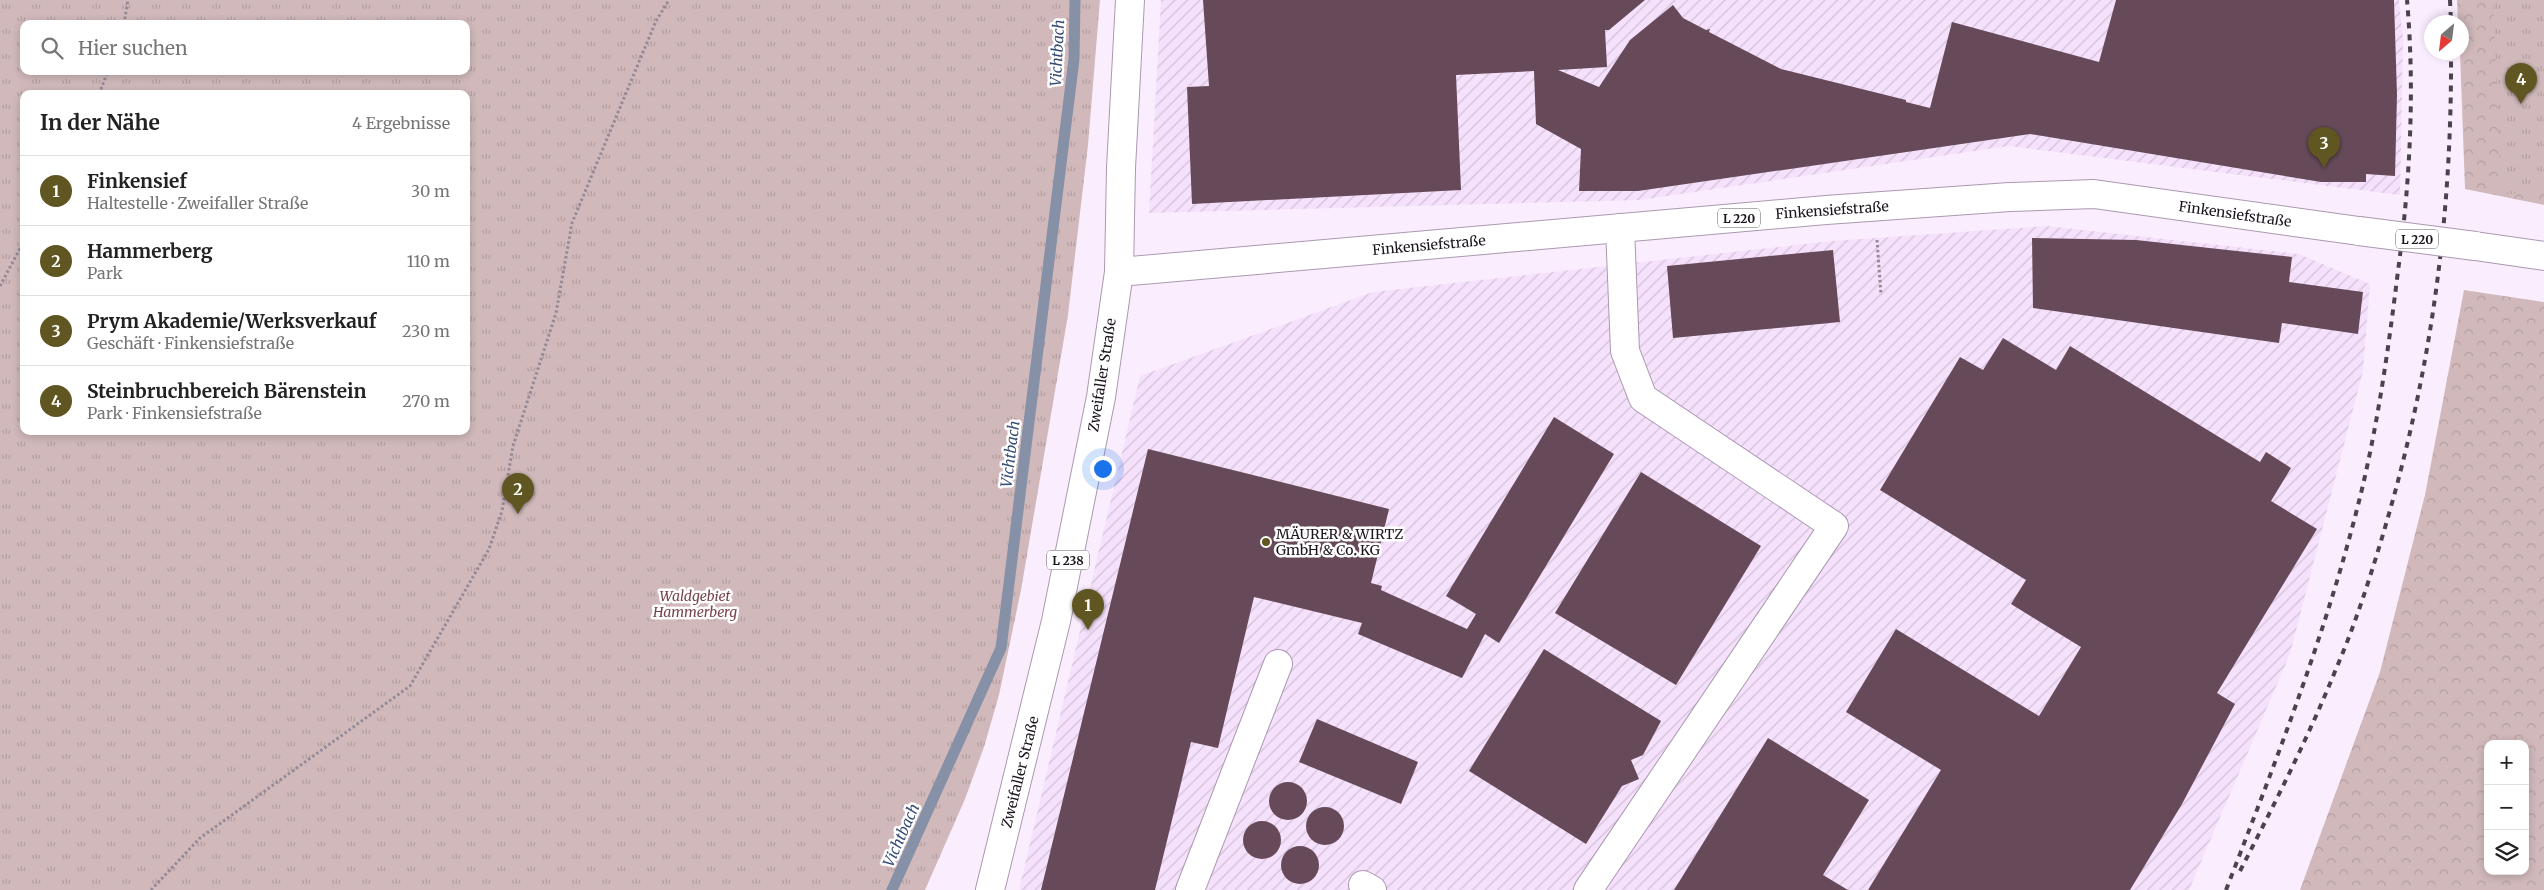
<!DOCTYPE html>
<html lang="de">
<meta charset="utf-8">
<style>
body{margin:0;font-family:Merriweather,serif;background:#f2f2f2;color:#222}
.controls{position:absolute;right:15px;bottom:15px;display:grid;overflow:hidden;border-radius:10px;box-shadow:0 2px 8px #0003}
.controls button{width:45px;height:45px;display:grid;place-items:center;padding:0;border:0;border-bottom:1px solid #e0e0e0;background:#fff;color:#222;font:25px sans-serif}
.compass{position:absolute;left:2424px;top:15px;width:45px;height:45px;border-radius:50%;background:#fff;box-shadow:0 2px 8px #0003;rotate:208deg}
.you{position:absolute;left:1102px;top:468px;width:18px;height:18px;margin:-12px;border:4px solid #fff;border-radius:50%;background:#1a73e8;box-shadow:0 0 0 8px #1a73e833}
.badge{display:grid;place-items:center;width:32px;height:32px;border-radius:50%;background:#605622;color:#fff;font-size:16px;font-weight:700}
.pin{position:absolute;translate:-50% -41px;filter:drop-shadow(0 1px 2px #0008)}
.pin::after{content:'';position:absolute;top:26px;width:18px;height:15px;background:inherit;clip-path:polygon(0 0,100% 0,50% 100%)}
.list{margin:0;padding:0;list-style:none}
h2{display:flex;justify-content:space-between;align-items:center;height:65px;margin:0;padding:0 20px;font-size:21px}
h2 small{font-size:16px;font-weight:400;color:#767676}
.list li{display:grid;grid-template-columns:32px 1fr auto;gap:15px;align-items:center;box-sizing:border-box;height:70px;padding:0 20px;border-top:1px solid #e0e0e0}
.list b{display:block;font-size:19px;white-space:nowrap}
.list p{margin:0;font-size:16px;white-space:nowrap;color:#767676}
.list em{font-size:16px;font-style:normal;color:#767676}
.icon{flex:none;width:28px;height:28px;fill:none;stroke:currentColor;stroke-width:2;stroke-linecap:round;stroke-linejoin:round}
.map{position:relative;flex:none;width:2544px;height:890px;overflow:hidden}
.search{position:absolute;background:#fff;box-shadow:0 2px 8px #0003;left:20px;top:20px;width:450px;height:55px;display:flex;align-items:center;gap:12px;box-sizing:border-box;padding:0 18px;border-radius:10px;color:#767676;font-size:19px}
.panel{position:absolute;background:#fff;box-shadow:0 2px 8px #0003;left:20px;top:90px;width:450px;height:345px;border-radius:10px}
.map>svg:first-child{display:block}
.industrial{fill:url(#industrial-furrows)}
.forest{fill:url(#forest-crowns);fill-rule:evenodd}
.park{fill:url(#park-tufts);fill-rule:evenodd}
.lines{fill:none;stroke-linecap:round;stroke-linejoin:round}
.stream{stroke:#8690a6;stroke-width:11}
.building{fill:#664a59}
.minor-casing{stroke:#ab98b1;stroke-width:30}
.major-casing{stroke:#ab98b1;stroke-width:30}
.path{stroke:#938a96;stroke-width:3;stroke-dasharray:2.5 2.5;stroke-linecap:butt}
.minor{stroke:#fff;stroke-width:28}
.major{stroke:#fff;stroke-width:28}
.rail{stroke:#4a424c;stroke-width:4;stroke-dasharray:6 6;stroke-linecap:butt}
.major-bridge-casing{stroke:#ab98b1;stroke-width:30;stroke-linecap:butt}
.major-bridge{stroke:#fff;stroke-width:28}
.poi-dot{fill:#605622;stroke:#fff;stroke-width:2}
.labels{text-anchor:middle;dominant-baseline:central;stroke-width:5;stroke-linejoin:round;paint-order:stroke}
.shield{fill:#fff;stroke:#605b62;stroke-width:1}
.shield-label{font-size:12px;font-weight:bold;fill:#1c151e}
.street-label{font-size:14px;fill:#1c151e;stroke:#fff}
.poi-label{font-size:14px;fill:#1c151e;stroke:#fff;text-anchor:start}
.park-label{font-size:14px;font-style:italic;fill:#7a4349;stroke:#fff}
.water-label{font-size:15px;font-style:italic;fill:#364c75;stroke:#fff}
</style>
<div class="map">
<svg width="2544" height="890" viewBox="0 0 2544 890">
<defs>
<pattern id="industrial-furrows" width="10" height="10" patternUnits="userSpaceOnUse" patternTransform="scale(1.25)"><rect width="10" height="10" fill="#f6e1fc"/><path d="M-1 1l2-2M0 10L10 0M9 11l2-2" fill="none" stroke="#d2c0d8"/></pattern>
<pattern id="forest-crowns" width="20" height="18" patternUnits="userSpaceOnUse" patternTransform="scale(1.25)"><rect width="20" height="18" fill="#d1b9bb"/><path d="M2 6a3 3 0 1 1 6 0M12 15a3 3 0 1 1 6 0" fill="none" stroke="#b39ea0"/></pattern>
<pattern id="park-tufts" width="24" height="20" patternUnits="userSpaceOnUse" patternTransform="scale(1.25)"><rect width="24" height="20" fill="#d1b9bb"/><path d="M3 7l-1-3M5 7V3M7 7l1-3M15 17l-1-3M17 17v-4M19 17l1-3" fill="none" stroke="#b39ea0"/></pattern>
</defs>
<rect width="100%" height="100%" fill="#faeefe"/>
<!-- industrial -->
<g class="industrial">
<path d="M1161,0h1238l4,39 -3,156 -391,-49 -369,54 -491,13z"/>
<path d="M2047,226l252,28 71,30 -7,87 -73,283 -101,236h-1170l121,-514 233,-84 458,-51z"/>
</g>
<!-- forest -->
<g class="forest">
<path d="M2457,0h87v205l-79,-16 -5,-136 2,-1v-30h-4z"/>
<path d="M2464,290l80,12v588h-244l80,-218 45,-177zM2488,744h37v127h-37z"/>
</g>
<!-- park -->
<g class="park">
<path d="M0,0h1100l-12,145 -20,170 -47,275 -22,105 -15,52 -19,52 -40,91h-925zM24,24h442v47h-442zM24,94h442v337h-442z"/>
<path d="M2493,0h51v190l-43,5z"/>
</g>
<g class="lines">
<!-- stream -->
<path class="stream" d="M892,890l109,-242 73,-589 1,-59"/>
</g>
<!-- building -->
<g class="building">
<path d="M1203,0h442l-36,30h-4l2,37 -49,3 41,17 31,-47 43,-35 10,13 23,12 4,-1 -1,3 72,37 125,31v2l24,6 22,-86 147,40 17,-62h278l3,95 -2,81 -29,-2v8h-45l-291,-48 -392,57h-59l2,-42 -45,-25 -2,-53 -78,4 5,115 -269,14 -5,-117 22,-1z"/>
<path d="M2032,238l104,2 156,17 -3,25 74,10 -5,42 -76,-11 -3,20 -246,-35z"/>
<path d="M1833,250l7,72 -167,16 -6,-72z"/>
<path d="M2003,338l53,32 14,-24 190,116 6,-10 25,16 -20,33 46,28 -100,164 18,11 -53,100 -52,86h-262l73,-120 -95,-58 50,-83 143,87 42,-69 -70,-43 15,-24 -146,-90 80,-133 23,13z"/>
<path d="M1554,417l60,37 -115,189 -14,-9 -23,44 -104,-44 4,-11 -108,-26 -36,151 -27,-6 -36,148h-114l107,-441 241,60 -18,74 11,3 -1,4 86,39 9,-15 -30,-18z"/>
<path d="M1641,472l120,74 -85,139 -121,-72z"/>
<path d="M1544,649l117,72 -18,34 -12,5 8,19 -17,7 -36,58 -117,-73z"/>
<path d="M1317,719l101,43 -17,42 -102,-42z"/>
<path d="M1768,738l101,62 -46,75 25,15h-174z"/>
<circle cx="1288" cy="801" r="19"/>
<circle cx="1325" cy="826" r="19"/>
<circle cx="1262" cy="840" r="19"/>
<circle cx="1300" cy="865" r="19"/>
</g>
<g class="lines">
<!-- minor casing -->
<g class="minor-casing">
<g id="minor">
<path d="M1363,885l9,5"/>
<path d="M1190,890l88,-226"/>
<path d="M1588,890l246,-364 -191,-128 -18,-47 -5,-123"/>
</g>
</g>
<!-- major casing -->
<g class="major-casing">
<g id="major">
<path d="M2475,246l69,10"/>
<path d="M1119,272l707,-62 184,-13 84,-3 265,37"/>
<path d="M990,890l66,-269 45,-224 18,-125 2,-104 9,-168"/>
</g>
</g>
<!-- path -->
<g class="path">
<path d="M124,24l4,-24"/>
<path d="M99,94l9,-23"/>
<path d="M1877,240l4,55"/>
<path d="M0,286l24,-45"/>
<path d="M151,890l49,-52 210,-152 79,-137 13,-38 11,-65 43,-133 16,-90 84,-202 13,-21"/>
</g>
<!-- minor -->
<use href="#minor" class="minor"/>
<!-- major -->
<use href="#major" class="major"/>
<!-- rail -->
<g class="rail">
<path d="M2450,0l1,22"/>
<path d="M2240,871c34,-66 68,-133 96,-202 19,-44 34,-91 48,-138 47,-159 68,-313 67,-479"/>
<path d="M2226,890c51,-132 103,-264 136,-401 17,-72 27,-145 36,-218 12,-89 17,-181 9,-271"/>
</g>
<!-- major-bridge casing -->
<g class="major-bridge-casing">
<path id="major-bridge" d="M2359,231l116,15"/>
</g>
<!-- major-bridge -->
<use href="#major-bridge" class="major-bridge"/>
</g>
<!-- markers -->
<circle class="poi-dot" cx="1266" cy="542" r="5"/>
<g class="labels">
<!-- shield labels -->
<g class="shield">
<rect x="1718" y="208.5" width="42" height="19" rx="4"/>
<rect x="2396" y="229.5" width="42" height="19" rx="4"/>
<rect x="1047" y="550.5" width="42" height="19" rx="4"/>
</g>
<g class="shield-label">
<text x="1739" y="218">L 220</text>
<text x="2417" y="239">L 220</text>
<text x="1068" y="560">L 238</text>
</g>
<!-- street labels -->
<g class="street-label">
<text transform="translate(1832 210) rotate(-4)">Finkensiefstraße</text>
<text transform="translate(2235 214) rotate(8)">Finkensiefstraße</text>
<text transform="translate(1429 245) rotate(-5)">Finkensiefstraße</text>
<text transform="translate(1102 375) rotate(-81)">Zweifaller Straße</text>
<text transform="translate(1020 772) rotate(-76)">Zweifaller Straße</text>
</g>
<!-- poi labels -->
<g class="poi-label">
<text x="1276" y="534">MÄURER &amp; WIRTZ<tspan x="1276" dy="16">GmbH &amp; Co. KG</tspan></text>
</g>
<!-- park labels -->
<g class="park-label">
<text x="695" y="596">Waldgebiet<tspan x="695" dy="16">Hammerberg</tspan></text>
</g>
<!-- water labels -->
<g class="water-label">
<text transform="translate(1057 53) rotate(-87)">Vichtbach</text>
<text transform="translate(1010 454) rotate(-83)">Vichtbach</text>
<text transform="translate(901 835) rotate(-66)">Vichtbach</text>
</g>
</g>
</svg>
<div class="controls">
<button>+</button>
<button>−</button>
<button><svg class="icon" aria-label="layers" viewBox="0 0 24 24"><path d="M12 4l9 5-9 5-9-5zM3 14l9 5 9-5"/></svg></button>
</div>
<svg class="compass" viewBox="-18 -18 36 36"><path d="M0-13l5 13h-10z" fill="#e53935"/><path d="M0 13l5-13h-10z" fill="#767676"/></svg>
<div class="you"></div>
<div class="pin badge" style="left:1088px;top:630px">1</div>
<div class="pin badge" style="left:518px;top:514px">2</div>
<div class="pin badge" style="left:2324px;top:168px">3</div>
<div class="pin badge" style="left:2521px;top:104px">4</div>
<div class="search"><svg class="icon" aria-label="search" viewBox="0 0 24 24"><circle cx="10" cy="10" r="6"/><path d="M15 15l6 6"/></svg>Hier suchen</div>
<section class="panel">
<h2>In der Nähe<small>4 Ergebnisse</small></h2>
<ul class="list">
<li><span class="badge">1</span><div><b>Finkensief</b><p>Haltestelle · Zweifaller Straße</p></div><em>30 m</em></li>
<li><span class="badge">2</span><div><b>Hammerberg</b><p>Park</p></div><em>110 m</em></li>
<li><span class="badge">3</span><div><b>Prym Akademie/Werksverkauf</b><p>Geschäft · Finkensiefstraße</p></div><em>230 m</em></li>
<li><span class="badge">4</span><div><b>Steinbruchbereich Bärenstein</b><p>Park · Finkensiefstraße</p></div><em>270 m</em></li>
</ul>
</section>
</div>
